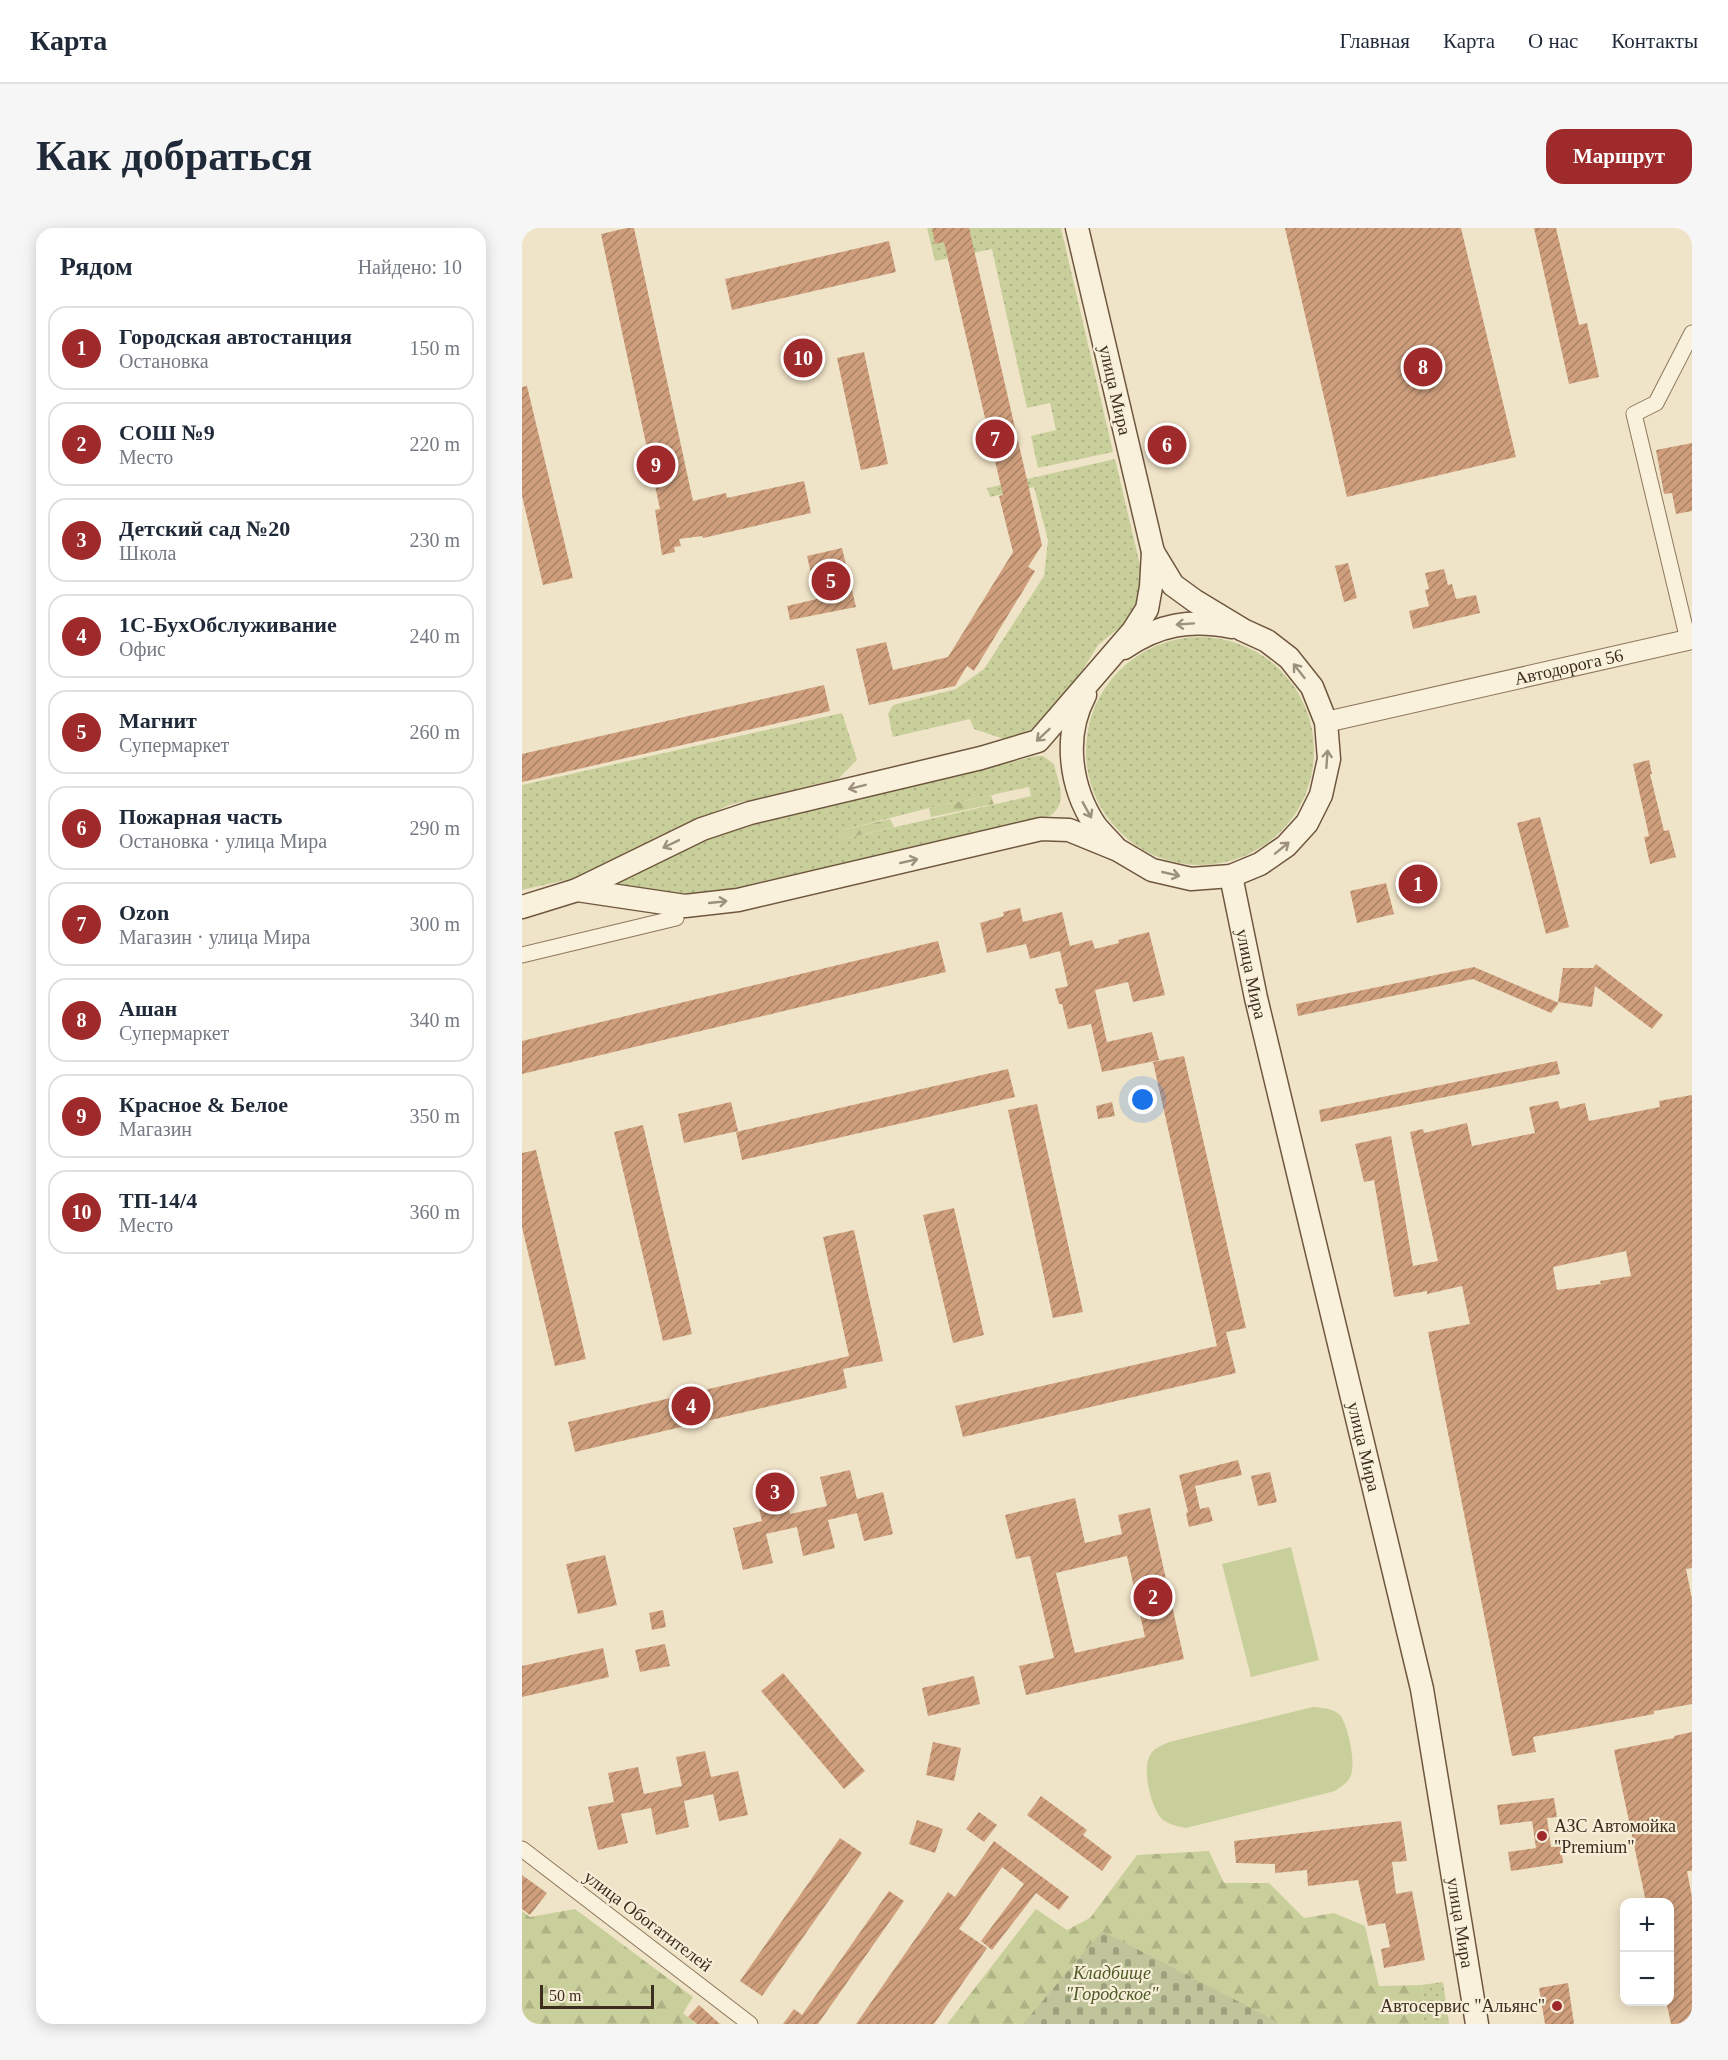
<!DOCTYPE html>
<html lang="ru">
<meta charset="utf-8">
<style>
body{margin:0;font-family:"Times New Roman",serif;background:#f6f6f7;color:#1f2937}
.controls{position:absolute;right:18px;bottom:18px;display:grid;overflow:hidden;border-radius:12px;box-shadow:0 3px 15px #0003}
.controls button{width:54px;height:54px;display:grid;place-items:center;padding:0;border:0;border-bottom:2px solid #e0e1e3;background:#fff;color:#1f2937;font:30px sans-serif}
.scale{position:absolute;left:18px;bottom:15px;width:114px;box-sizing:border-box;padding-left:6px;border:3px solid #3d2e20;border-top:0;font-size:16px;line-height:21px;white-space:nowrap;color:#3d2e20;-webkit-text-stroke:4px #f7eed8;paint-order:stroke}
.you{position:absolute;left:621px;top:872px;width:21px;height:21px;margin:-15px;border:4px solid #fff;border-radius:50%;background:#1a73e8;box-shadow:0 0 0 9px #1a73e833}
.badge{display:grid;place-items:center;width:39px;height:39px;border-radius:50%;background:#9e2a2b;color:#fff;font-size:20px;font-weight:700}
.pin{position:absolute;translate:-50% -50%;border:3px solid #fff;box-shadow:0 2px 6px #0006}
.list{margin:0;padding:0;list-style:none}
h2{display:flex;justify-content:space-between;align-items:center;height:78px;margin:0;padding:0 24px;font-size:26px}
h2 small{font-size:20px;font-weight:400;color:#747a83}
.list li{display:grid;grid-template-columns:39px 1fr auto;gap:18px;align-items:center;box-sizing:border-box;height:84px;margin:0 12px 12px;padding:0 12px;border:2px solid #e0e1e3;border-radius:18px}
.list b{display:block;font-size:22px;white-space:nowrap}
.list p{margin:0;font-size:20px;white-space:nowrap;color:#747a83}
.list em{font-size:20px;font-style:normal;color:#747a83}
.map{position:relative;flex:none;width:1170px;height:1796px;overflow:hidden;border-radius:18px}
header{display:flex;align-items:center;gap:36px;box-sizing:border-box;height:84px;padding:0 30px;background:#fff;border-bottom:2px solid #e0e1e3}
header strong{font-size:28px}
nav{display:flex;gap:33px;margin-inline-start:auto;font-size:21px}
.intro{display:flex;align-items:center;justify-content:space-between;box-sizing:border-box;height:144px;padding:0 36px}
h1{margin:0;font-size:42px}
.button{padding:15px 27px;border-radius:18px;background:#9e2a2b;color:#fff;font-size:21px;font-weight:700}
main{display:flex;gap:36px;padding:0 36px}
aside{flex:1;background:#fff;border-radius:18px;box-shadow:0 3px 15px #0003}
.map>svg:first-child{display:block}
.grass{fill:url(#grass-dots);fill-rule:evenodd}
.forest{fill:url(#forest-firs)}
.cemetery{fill:url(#cemetery-stones)}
.green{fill:#c9cf9b}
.building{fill:url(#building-hatch);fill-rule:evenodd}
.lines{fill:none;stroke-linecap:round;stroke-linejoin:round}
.minor-casing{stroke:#8d765c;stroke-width:17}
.tertiary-casing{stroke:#8d765c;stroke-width:22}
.secondary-casing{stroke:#6f573f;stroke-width:25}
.minor{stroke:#faf1dc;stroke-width:15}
.tertiary{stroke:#faf1dc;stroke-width:20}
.secondary{stroke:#faf1dc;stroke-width:22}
.oneway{stroke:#9c907e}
.poi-dot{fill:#9e2a2b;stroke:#f7eed8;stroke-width:2}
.labels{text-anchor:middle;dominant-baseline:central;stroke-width:4.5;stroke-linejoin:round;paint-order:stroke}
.street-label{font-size:18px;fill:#3d2e20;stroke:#f7eed8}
.poi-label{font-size:18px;fill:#3d2e20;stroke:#f7eed8;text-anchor:start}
.park-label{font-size:18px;font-style:italic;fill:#4d5a26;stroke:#f7eed8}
</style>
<header>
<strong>Карта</strong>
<nav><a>Главная</a><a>Карта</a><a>О нас</a><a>Контакты</a></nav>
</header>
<div class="intro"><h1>Как добраться</h1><a class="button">Маршрут</a></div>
<main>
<aside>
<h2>Рядом<small>Найдено: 10</small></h2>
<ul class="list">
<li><span class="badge">1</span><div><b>Городская автостанция</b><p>Остановка</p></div><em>150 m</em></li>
<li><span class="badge">2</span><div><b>СОШ №9</b><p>Место</p></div><em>220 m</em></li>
<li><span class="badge">3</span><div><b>Детский сад №20</b><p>Школа</p></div><em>230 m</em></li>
<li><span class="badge">4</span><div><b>1С-БухОбслуживание</b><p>Офис</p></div><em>240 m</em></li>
<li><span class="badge">5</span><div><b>Магнит</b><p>Супермаркет</p></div><em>260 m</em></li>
<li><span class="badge">6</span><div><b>Пожарная часть</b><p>Остановка · улица Мира</p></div><em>290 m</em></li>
<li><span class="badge">7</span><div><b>Ozon</b><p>Магазин · улица Мира</p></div><em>300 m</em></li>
<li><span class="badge">8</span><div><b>Ашан</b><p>Супермаркет</p></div><em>340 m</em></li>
<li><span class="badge">9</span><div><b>Красное &amp; Белое</b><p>Магазин</p></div><em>350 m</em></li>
<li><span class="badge">10</span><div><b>ТП-14/4</b><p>Место</p></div><em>360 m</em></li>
</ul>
</aside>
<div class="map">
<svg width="1170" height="1796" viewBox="0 0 1170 1796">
<defs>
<pattern id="grass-dots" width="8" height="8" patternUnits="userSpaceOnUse" patternTransform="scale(1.5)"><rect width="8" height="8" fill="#c9cf9b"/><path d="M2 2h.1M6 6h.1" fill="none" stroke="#aeb285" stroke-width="1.8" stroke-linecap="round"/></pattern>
<pattern id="forest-firs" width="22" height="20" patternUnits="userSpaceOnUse" patternTransform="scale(1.5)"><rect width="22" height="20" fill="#c9cf9b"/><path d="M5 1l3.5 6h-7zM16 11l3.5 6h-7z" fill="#aeb285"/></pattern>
<pattern id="cemetery-stones" width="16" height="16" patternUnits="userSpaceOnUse" patternTransform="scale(1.5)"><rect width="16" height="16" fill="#bfc49a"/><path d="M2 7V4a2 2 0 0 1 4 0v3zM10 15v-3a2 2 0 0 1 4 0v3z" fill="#9ca07d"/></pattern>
<pattern id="building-hatch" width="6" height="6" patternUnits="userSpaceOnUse" patternTransform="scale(1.5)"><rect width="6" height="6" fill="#cf9f7d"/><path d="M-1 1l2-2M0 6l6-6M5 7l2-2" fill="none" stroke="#a98266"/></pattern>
</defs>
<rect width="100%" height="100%" fill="#f0e4c8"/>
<!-- grass -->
<g class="grass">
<path d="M405,0h134l52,224 -75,16 -7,-32 25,-6 -6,-27 -23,5 -35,-159 -57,12z"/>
<path d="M593,231l29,123 -3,28 -43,35 -47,76 -44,19 -33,-11 -4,-10 -77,18 -5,-23 5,-9 63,-16 28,-20 60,-93 4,-36 -14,-53 -44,10 -3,-9z"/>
<circle cx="678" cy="523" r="114"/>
<path d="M320,485l15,47 -19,19 -109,26 -141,70 -66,15v-105z"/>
<path d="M514,528h7l11,8c4,18 15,39 -4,52l-347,79 -81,-7 -8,-4 102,-50zM507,559l2,9 -188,43 -4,-3 4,-6 86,-22z"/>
<path d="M921,1754l6,42h-26l2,-15 -4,-24z"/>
</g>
<!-- forest -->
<g class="forest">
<path d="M469,567l3,9 -63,13 -2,-9z"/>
<path d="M368,591l4,8 -51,12 -4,-3 4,-6z"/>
<path d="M687,1623l15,32h45l35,35 30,-5 31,13 14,60 42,-1 4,24 -2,15h-476l89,-115 31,21 23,-12 47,-63z"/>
<path d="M53,1681l118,88 -10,16 13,11h-174v-113l8,6z"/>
</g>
<!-- cemetery -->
<path class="cemetery" d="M580,1703l172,89 3,4h-254z"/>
<!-- green -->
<g class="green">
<path d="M769,1319l28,113 -68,17 -29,-113z"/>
<path d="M791,1479c9,1 20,1 27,8 8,10 18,53 9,64 -3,5 -10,9 -14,12l-149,37c-10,-2 -22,-4 -28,-14 -8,-14 -18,-50 -5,-63 4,-4 12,-7 16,-9z"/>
</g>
<!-- building -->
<g class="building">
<path d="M105,0h7l59,273 33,-8 1,5 77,-17 7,32 -108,25 -1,-2 -23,3 2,7 -7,1 1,5 -13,3 -7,-45 5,-1 -59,-275z"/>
<path d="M410,0h37l73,317 -14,22 7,4 -61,100 -7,-5 -12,20 -86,19 -13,-56 30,-7 7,28 55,-13 65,-105 -14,-56 4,-1 -59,-253 -9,2z"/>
<path d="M763,0h176l55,229 -169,40z"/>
<path d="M1012,0h22l23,97 8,-2 12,54 -30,7z"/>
<path d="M367,13l7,31 -164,38 -7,-31z"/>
<path d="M291,121l3,13 -23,5 -3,-13z"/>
<path d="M342,124l24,112 -27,6 -24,-112z"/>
<path d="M5,158l46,192 -30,7 -21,-89v-109z"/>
<path d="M1170,215v68l-16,3 -4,-21 -8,1 -8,-44z"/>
<path d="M320,320l14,59 -66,13 -3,-14 30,-7 -10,-43z"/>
<path d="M826,335l9,35 -13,4 -9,-36z"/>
<path d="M922,341l4,16 4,-1 4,15 20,-4 4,18 -67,16 -4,-18 20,-5 -4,-16 4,-1 -4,-16z"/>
<path d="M302,457l6,26 -308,71v-28z"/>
<path d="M1127,532l3,14h-2l14,57 5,-1 7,27 -26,7 -6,-27 5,-1 -16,-72z"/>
<path d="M1018,589l29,110 -23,7 -29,-111z"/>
<path d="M864,655l8,31 -37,9 -7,-32z"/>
<path d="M498,680l3,14 39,-10 8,34 22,-6 3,9 24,-6 -1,-3 31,-8 16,63 -32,7 -5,-20 -33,8 12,52 45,-10 7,28 -57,12 -11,-48 -23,5 -6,-25h-3l-4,-15 13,-3 -8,-35 -30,8 -4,-15 -39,9 -7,-30 24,-7 -1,-4z"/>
<path d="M416,713l8,31 -424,102v-33z"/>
<path d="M1074,736l67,51 -11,14 -57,-43 -3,21 -34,-5 5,-34h30z"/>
<path d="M952,739l85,36 -8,10 -78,-34 -175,37 -2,-12z"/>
<path d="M662,828l62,272 -20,4 10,41 -273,64 -8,-31 262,-60 -64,-284z"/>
<path d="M1035,833l3,13 -239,48 -2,-12z"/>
<path d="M486,841l7,28 -273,63 -6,-28z"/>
<path d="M1170,867v473l-6,1 6,30v105l-38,7v3l-121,23 3,15 -24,4 -84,-424 42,-8 -8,-38 -35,8v-3l-33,6 -20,-117 -10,2 -9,-38 36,-8 22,130 25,-5 -28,-129 13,-3 1,4 43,-10 5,23 63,-13 -6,-26 29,-6 2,8 25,-6 4,18 71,-14 -1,-6zM1104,1023l5,25 -31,5 1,3 -44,6 -4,-23z"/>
<path d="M209,874l7,29 -54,12 -6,-29z"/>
<path d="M590,874l3,14 -17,3 -2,-13z"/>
<path d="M515,876l46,208 -30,6 -45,-208z"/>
<path d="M121,897l49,209 -29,7 -49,-209z"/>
<path d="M14,922l50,209 -31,7 -33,-139v-74z"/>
<path d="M432,980l30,127 -31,8 -30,-128z"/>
<path d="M332,1002l29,131 -40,8 4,19 -272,64 -7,-30 281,-66 -26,-119z"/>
<path d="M716,1232l4,15 -47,11 5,23 9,-2 4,14 -24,6 -3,-14 2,-1 -9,-37z"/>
<path d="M328,1242l7,29 26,-7 10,42 -29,7 -7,-28 -29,7 7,28 -32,8 -6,-29 -31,7 7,29 -30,7 -10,-42 29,-7 -7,-29 28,-6 7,28 37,-8 -7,-29z"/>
<path d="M748,1244l7,30 -19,4 -7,-30z"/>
<path d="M553,1270l10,45 37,-9 -4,-19 32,-7 34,151 -158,36 -7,-29 35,-8 -24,-102 -14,3 -11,-44zM605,1328l18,81 -70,16 -19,-80z"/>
<path d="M83,1327l12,50 -39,9 -12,-50z"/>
<path d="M141,1382l3,17 -14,3 -3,-17z"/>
<path d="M143,1416l5,22 -30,6 -5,-22z"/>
<path d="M81,1420l6,29 -87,20v-31z"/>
<path d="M261,1445l82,98 -21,18 -83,-98z"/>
<path d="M452,1448l6,28 -52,12 -6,-28z"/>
<path d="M1170,1504v139h-5l5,26v127h-21l-5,-23h4v-99h-24l-32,-152 60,-12v-2z"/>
<path d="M411,1514l28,6 -7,33 -28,-6z"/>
<path d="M183,1523l6,26 27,-6 10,44 -29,6 -6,-27 -29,7 5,26 -33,8 -5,-27 -30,6 7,29 -30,7 -10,-43 26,-5 -6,-29 30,-6 6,27 38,-8 -6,-29z"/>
<path d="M519,1568l46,34 -4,5 29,22 -10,14 -75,-56z"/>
<path d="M1032,1570l3,19 -10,1 4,29 10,-1 2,17 -52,8 -3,-19 28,-4 -4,-27 -32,4 -3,-20z"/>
<path d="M457,1584l18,13 -13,17 -18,-13z"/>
<path d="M395,1592l26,9 -8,24 -26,-9z"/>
<path d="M879,1593l6,40 -15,1 4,32 16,-3 13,69 -41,8 -3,-19 9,-2 -5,-24 -17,3 -10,-46 -50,6 -1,-16 -32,3v-9l-39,-1 -2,-22z"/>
<path d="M318,1610l22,15 -100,143 -22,-15z"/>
<path d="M472,1613l75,56 -10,13 -23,-17 -44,57 -11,-9 43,-57 -22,-17 -43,62 28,19 -53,76h-78l92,-132 7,5z"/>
<path d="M0,1647l25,18 -17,22 -8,-6z"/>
<path d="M367,1663l15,10 -86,123h-35l11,-15 8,6z"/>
<path d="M1046,1755l6,41h-29l-6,-36z"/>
<path d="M177,1777l21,19h-23l-9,-7z"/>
</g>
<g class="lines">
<!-- minor casing -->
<g class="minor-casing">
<g id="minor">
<path d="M1166,412l-54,-226 22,-11 36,-70"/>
<path d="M0,727l154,-37"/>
<path d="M0,1621l228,175"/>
</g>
</g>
<!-- tertiary casing -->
<g class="tertiary-casing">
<g id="tertiary">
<path id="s1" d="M804,494l366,-83"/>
</g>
</g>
<!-- secondary casing -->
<g class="secondary-casing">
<g id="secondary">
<path d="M602,420c35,-24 67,-29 108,-21"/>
<path d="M563,467c-22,41 -15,92 10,130 5,7 13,14 19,21"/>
<path id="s2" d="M709,648l25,122 166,691 55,335"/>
<path d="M55,662l108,16 53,-6 303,-71 28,1 49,20 34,20 39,9 40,-3 29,-12 26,-18 21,-23 14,-28 8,-36 -3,-37 -14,-35 -23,-29 -22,-17 -24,-11 -48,-29 -22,-16 -20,-33"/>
<path d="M0,679l55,-17 125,-61 48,-16 231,-55 57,-17 95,-110 14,-22 4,-22 2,-35 -76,-324"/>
</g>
</g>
<!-- minor -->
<use href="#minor" class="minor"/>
<!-- tertiary -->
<use href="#tertiary" class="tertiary"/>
<!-- secondary -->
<use href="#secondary" class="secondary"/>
</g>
<!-- one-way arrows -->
<defs><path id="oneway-shaft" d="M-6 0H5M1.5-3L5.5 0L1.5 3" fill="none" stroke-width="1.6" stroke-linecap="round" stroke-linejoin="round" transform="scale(1.5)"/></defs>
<g class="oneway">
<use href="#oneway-shaft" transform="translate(663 396) rotate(176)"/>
<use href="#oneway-shaft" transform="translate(777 443) rotate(-128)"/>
<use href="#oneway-shaft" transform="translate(521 507) rotate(137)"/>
<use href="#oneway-shaft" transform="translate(805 531) rotate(-86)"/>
<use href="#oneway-shaft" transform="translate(335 559) rotate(166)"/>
<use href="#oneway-shaft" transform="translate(565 582) rotate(61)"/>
<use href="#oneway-shaft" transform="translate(149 616) rotate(154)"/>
<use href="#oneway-shaft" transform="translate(760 620) rotate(-39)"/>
<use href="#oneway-shaft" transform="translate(387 633) rotate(-13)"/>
<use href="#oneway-shaft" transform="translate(649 646) rotate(13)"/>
<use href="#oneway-shaft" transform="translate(196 674) rotate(-6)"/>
</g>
<!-- markers -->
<g class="poi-dot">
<circle cx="1020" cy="1608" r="6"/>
<circle cx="1035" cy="1778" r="6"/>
</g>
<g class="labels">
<!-- street labels -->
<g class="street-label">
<text transform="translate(593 162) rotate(77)">улица Мира</text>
<text stroke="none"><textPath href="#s1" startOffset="249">Автодорога 56</textPath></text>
<text stroke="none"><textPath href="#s2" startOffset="100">улица Мира</textPath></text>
<text stroke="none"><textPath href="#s2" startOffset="586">улица Мира</textPath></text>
<text transform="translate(126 1693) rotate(37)">улица Обогатителей</text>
<text stroke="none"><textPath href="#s2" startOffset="1072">улица Мира</textPath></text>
</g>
<!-- poi labels -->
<g class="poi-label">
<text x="1032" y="1598">АЗС Автомойка<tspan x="1032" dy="21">"Premium"</tspan></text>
<text x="1023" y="1778" text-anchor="end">Автосервис "Альянс"</text>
</g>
<!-- park labels -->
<g class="park-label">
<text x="590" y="1745">Кладбище<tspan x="590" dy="21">"Городское"</tspan></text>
</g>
</g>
</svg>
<div class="controls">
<button>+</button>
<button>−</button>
</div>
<div class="scale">50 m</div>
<div class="you"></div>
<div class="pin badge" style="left:896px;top:656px">1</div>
<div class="pin badge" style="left:631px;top:1369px">2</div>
<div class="pin badge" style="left:253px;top:1264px">3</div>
<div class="pin badge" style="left:169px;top:1178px">4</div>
<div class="pin badge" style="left:309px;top:353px">5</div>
<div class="pin badge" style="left:645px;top:217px">6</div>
<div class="pin badge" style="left:473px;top:211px">7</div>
<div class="pin badge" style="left:901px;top:139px">8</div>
<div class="pin badge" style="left:134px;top:237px">9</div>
<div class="pin badge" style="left:281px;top:130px">10</div>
</div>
</main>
